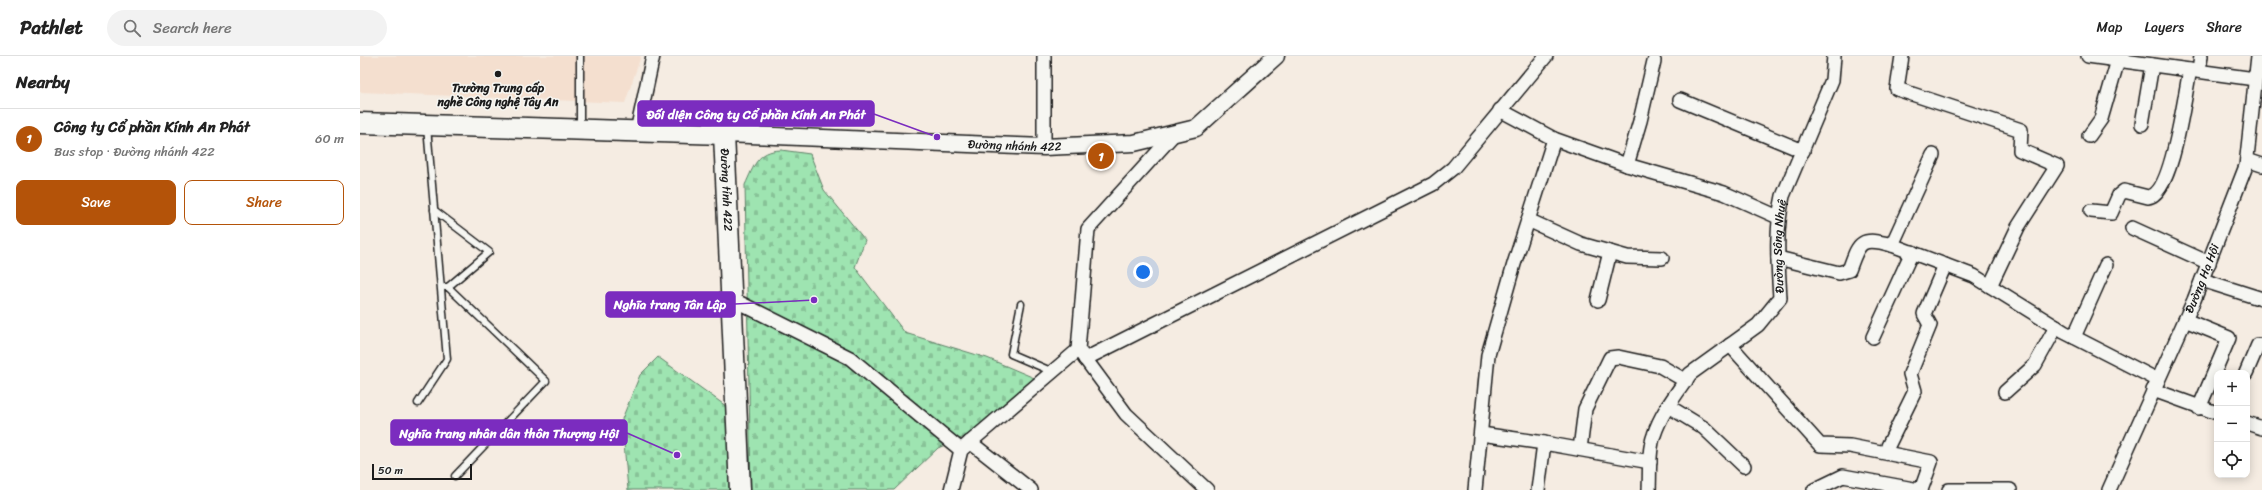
<!DOCTYPE html>
<meta charset="utf-8">
<style>
body{margin:0;font-family:Sriracha,sans-serif;background:#f2f2f2;color:#222}
.controls{position:absolute;right:12px;bottom:12px;display:grid;overflow:hidden;border-radius:8px;box-shadow:0 2px 10px #0003}
.controls button{width:36px;height:36px;display:grid;place-items:center;padding:0;border:0;border-bottom:1px solid #e0e0e0;background:#fff;color:#222;font:20px sans-serif}
.scale{position:absolute;left:12px;bottom:10px;width:100px;box-sizing:border-box;padding-left:4px;border:2px solid #1c1c1c;border-top:0;font-size:11px;line-height:14px;white-space:nowrap;color:#1c1c1c;-webkit-text-stroke:3px #f6f6f2;paint-order:stroke}
.you{position:absolute;left:783px;top:216px;width:14px;height:14px;margin:-10px;border:3px solid #fff;border-radius:50%;background:#1a73e8;box-shadow:0 0 0 6px #1a73e833}
.badge{display:grid;place-items:center;width:26px;height:26px;border-radius:50%;background:#b45309;color:#fff;font-size:13px;font-weight:700}
.pin{position:absolute;translate:-50% -50%;border:2px solid #fff;box-shadow:0 1px 4px #0006}
.list{margin:0;padding:0;list-style:none}
h2{display:flex;justify-content:space-between;align-items:center;height:52px;margin:0;padding:0 16px;font-size:17px}
h2 small{font-size:13px;font-weight:400;color:#767676}
.list li{display:grid;grid-template-columns:26px 1fr auto;gap:12px;align-items:center;box-sizing:border-box;height:60px;padding:0 16px;border-top:1px solid #e0e0e0}
.list b{display:block;font-size:15px;white-space:nowrap}
.list p{margin:0;font-size:13px;white-space:nowrap;color:#767676}
.list em{font-size:13px;font-style:normal;color:#767676}
.actions{display:flex;gap:8px;padding:12px 16px}
.actions a{flex:1;padding:9px 0;border:1px solid #b45309;border-radius:8px;text-align:center;font-size:14px;color:#b45309}
.actions .main{background:#b45309;color:#fff}
.icon{flex:none;width:22px;height:22px;fill:none;stroke:currentColor;stroke-width:2;stroke-linecap:round;stroke-linejoin:round}
.map{position:relative;flex:none;width:1902px;height:434px;overflow:hidden}
header{display:flex;align-items:center;gap:24px;box-sizing:border-box;height:56px;padding:0 20px;background:#fff;border-bottom:1px solid #e0e0e0}
header strong{font-size:19px}
nav{display:flex;gap:22px;margin-inline-start:auto;font-size:14px}
.search{width:280px;height:36px;background:#f2f2f2;display:flex;align-items:center;gap:10px;box-sizing:border-box;padding:0 14px;border-radius:22px;color:#767676;font-size:15px}
main{display:flex}
aside{flex:1;background:#fff}
.map>svg:first-child{display:block}
.built{fill:#f4dfcf}
.cemetery{fill:url(#cemetery-stones);stroke:#5d8066}
.lines{fill:none;stroke-linecap:round;stroke-linejoin:round}
.service-casing{stroke:#1c1c1c;stroke-width:9}
.minor-casing{stroke:#1c1c1c;stroke-width:16}
.tertiary-casing{stroke:#1c1c1c;stroke-width:19}
.primary-casing{stroke:#1c1c1c;stroke-width:23}
.service{stroke:#f6f6f2;stroke-width:6}
.minor{stroke:#f6f6f2;stroke-width:13}
.tertiary{stroke:#f6f6f2;stroke-width:16}
.primary{stroke:#f6f6f2;stroke-width:20}
.poi-dot{fill:#1c1c1c;stroke:#f6f6f2;stroke-width:1.5}
.labels{text-anchor:middle;dominant-baseline:central;stroke-width:3;stroke-linejoin:round;paint-order:stroke}
.poi-label{font-size:12px;font-weight:bold;fill:#1c1c1c;stroke:#f6f6f2}
.street-label{font-size:12px;fill:#1c1c1c;stroke:#f6f6f2}
.leader{fill:none;stroke:#7b2cbf;stroke-width:1.5}
.callout-dot{fill:#7b2cbf;stroke:#f6f6f2;stroke-width:1.5}
.callout{fill:#7b2cbf;stroke:#7b2cbf;stroke-width:1.5}
.callout-label{font-size:13px;text-anchor:middle;font-weight:bold;fill:#fff}
</style>
<header>
<strong>Pathlet</strong>
<div class="search"><svg class="icon" aria-label="search" viewBox="0 0 24 24"><circle cx="10" cy="10" r="6"/><path d="M15 15l6 6"/></svg>Search here</div>
<nav><a>Map</a><a>Layers</a><a>Share</a></nav>
</header>
<main>
<aside>
<h2>Nearby<small></small></h2>
<ul class="list">
<li><span class="badge">1</span><div><b>Công ty Cổ phần Kính An Phát</b><p>Bus stop · Đường nhánh 422</p></div><em>60 m</em></li>
</ul>
<div class="actions"><a class="main">Save</a><a>Share</a></div>
</aside>
<div class="map">
<svg width="1902" height="434" viewBox="0 0 1902 434">
<defs>
<pattern id="cemetery-stones" width="16" height="16" patternUnits="userSpaceOnUse"><rect width="16" height="16" fill="#9ee4b1"/><path d="M2 7V4a2 2 0 0 1 4 0v3zM10 15v-3a2 2 0 0 1 4 0v3z" fill="#88c398"/></pattern>
</defs>
<rect width="100%" height="100%" fill="#f5ece2"/>
<filter id="ink" filterUnits="userSpaceOnUse"><feTurbulence type="fractalNoise" baseFrequency=".025" numOctaves="2"/><feDisplacementMap in="SourceGraphic" scale="8" xChannelSelector="R" yChannelSelector="G"/><feConvolveMatrix kernelMatrix="1 2 1 2 8 2 1 2 1" color-interpolation-filters="sRGB"/></filter>
<g filter="url(#ink)">
<!-- built -->
<path class="built" d="M0,0h281l-16,47 -265,-11z"/>
<!-- cemetery -->
<g class="cemetery">
<path d="M421,94l29,4 14,36 41,50 -10,27 50,66 82,25 52,22 -63,52 -38,16 -44,42h-143l-6,-305c9,-19 12,-34 36,-35z"/>
<path d="M298,301l72,52 -1,81h-101l-6,-71 18,-44z"/>
</g>
<g class="lines">
<!-- service casing -->
<g class="service-casing">
<g id="service">
<path d="M220,70v-70"/>
<path d="M74,154l55,42 -41,35h-3"/>
<path d="M88,231l98,94 -91,95"/>
<path d="M661,248l-10,50 42,18"/>
<path d="M58,347l29,-44 -20,-232"/>
</g>
</g>
<!-- minor casing -->
<g class="minor-casing">
<g id="minor">
<path d="M684,0v91"/>
<path d="M1542,0l-5,33 124,41 -1,20 37,16 -39,61 -28,59"/>
<path d="M1728,0l167,23"/>
<path d="M1839,15l2,-15"/>
<path d="M1320,44l123,51"/>
<path d="M1140,54l54,29 73,26 97,28 54,24"/>
<path d="M1782,68l10,-59"/>
<path d="M277,75l16,-75"/>
<path d="M1729,80l12,-17 17,-59"/>
<path d="M1887,104l15,5"/>
<path d="M1267,109l13,-44 14,-60"/>
<path d="M1731,155l20,2 8,-18 5,-4 24,6c25,-2 37,-105 42,-127"/>
<path d="M1168,164l53,24 46,13 35,1"/>
<path d="M1772,172l77,35"/>
<path d="M1532,189l41,-90"/>
<path d="M1418,202l61,15 10,-3c10,-27 10,-34 43,-25l82,31 90,56 94,48"/>
<path d="M1842,224l60,19"/>
<path d="M372,243l118,59 111,92"/>
<path d="M1238,244l12,-48"/>
<path d="M1825,264l44,18 -30,70"/>
<path d="M1513,281l39,-85"/>
<path d="M1714,281l32,-72"/>
<path d="M1370,289l90,100 30,1 81,16 -10,28"/>
<path d="M721,297l45,61 81,76"/>
<path d="M725,303l348,-175 20,-16 93,-112"/>
<path d="M1886,317l12,-28"/>
<path d="M1793,334l64,23"/>
<path d="M1645,336l30,-27 21,-38"/>
<path d="M1308,350l36,22 40,38"/>
<path d="M1887,367l15,5"/>
<path d="M1121,378l63,9 106,19"/>
<path d="M610,386l61,48"/>
<path d="M1528,390l27,-55 -5,-17 20,-49 -6,-11 21,-49"/>
<path d="M1220,393l5,-40 25,-51 8,-1 42,9 26,15"/>
<path d="M591,434l10,-40 117,-100 10,-121 87,-96"/>
<path d="M1115,434l13,-135 26,-91 40,-125"/>
<path d="M1178,434l6,-47"/>
<path id="s1" d="M1289,434c1,-17 -1,-39 5,-55 7,-22 23,-42 36,-61l68,-49 22,-27c-2,-34 -5,-67 3,-102l49,-116 2,-24"/>
<path d="M1454,434l29,-14 76,14"/>
<path d="M1589,434h61"/>
<path id="s2" d="M1749,434l85,-190 52,-134 12,-110"/>
</g>
</g>
<!-- tertiary casing -->
<g class="tertiary-casing">
<g id="tertiary">
<path id="s3" d="M364,78l320,13 90,-4 62,-15 80,-72"/>
</g>
</g>
<!-- primary casing -->
<g class="primary-casing">
<g id="primary">
<path id="s4" d="M0,67l364,11 16,356"/>
</g>
</g>
<!-- service -->
<use href="#service" class="service"/>
<!-- minor -->
<use href="#minor" class="minor"/>
<!-- tertiary -->
<use href="#tertiary" class="tertiary"/>
<!-- primary -->
<use href="#primary" class="primary"/>
</g>
</g>
<!-- markers -->
<circle class="poi-dot" cx="138" cy="18" r="4"/>
<g class="labels">
<!-- poi labels -->
<g class="poi-label">
<text x="138" y="32">Trường Trung cấp<tspan x="138" dy="14">nghề Công nghệ Tây An</tspan></text>
</g>
<!-- street labels -->
<g class="street-label">
<text stroke="none"><textPath href="#s3" startOffset="291">Đường nhánh 422</textPath></text>
<text stroke="none"><textPath href="#s4" startOffset="420">Đường tỉnh 422</textPath></text>
<text stroke="none"><textPath href="#s1" startOffset="297">Đường Sông Nhuệ</textPath></text>
<text stroke="none"><textPath href="#s2" startOffset="231">Đường Hạ Hội</textPath></text>
</g>
</g>
<!-- callouts -->
<path class="leader" d="M577 81L514 58M454 244L375 248M317 399L267 377"/>
<g class="callout-dot">
<circle cx="577" cy="81" r="4"/>
<circle cx="454" cy="244" r="4"/>
<circle cx="317" cy="399" r="4"/>
</g>
<g class="callout">
<rect x="278" y="45" width="236" height="25" rx="4"/>
<rect x="246" y="236" width="129" height="25" rx="4"/>
<rect x="31" y="364" width="236" height="25" rx="4"/>
</g>
<g class="callout-label">
<text x="396" y="63">Đối diện Công ty Cổ phần Kính An Phát</text>
<text x="310" y="253">Nghĩa trang Tân Lập</text>
<text x="149" y="382">Nghĩa trang nhân dân thôn Thượng Hội</text>
</g>
</svg>
<div class="controls">
<button>+</button>
<button>−</button>
<button><svg class="icon" aria-label="locate" viewBox="0 0 24 24"><circle cx="12" cy="12" r="6"/><path d="M12 2v4M12 18v4M2 12h4M18 12h4"/></svg></button>
</div>
<div class="scale">50 m</div>
<div class="you"></div>
<div class="pin badge" style="left:741px;top:100px">1</div>
</div>
</main>
